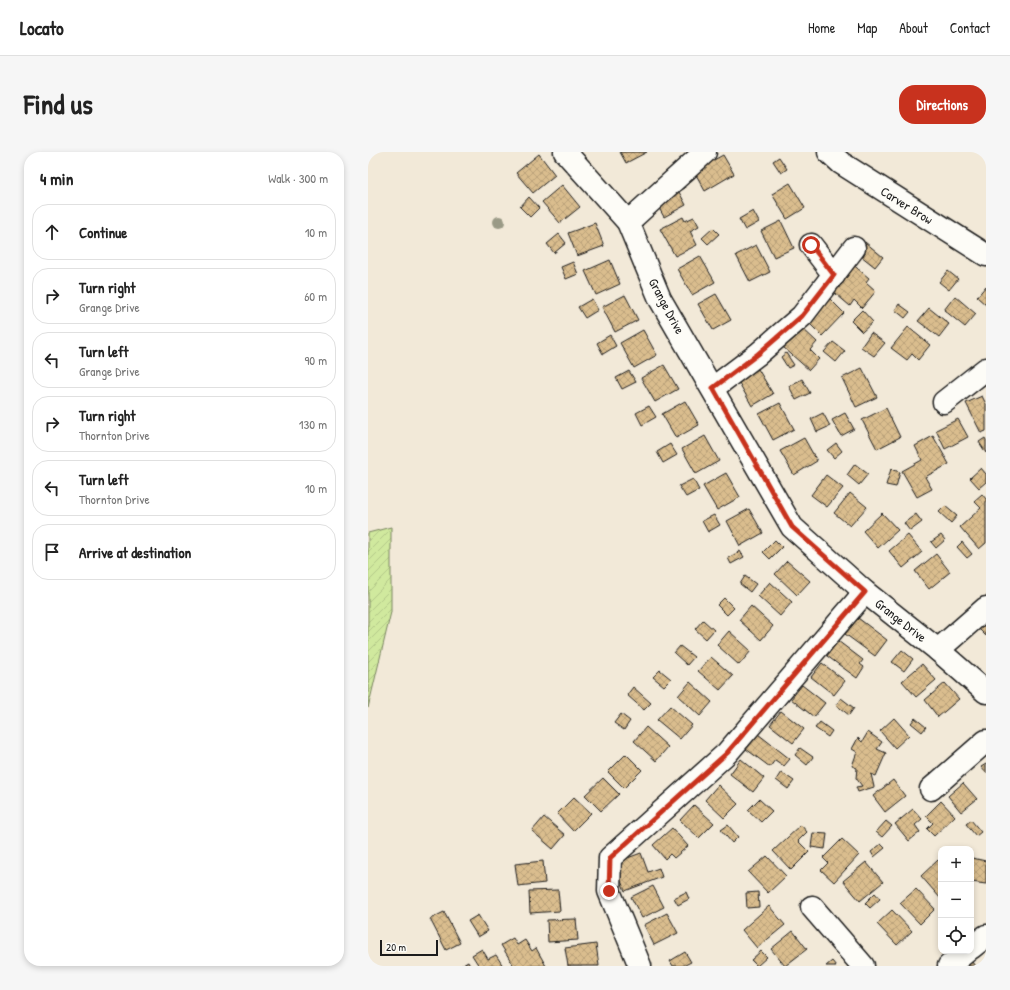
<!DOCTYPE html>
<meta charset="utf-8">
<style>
body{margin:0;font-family:"Patrick Hand",sans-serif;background:#f6f6f6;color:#222}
.controls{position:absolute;right:12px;bottom:12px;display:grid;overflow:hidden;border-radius:8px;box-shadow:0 2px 6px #0003}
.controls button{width:36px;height:36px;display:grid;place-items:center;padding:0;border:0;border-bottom:1px solid #e0e0e0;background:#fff;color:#222;font:20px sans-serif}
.scale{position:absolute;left:12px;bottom:10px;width:58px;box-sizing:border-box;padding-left:4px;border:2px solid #1c1c1c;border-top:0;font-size:11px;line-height:14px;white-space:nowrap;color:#1c1c1c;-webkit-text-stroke:3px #fdfcf7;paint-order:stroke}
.stop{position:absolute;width:12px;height:12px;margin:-9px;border:3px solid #c8321e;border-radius:50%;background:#fff}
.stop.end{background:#c8321e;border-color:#fff;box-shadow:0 1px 4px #0008}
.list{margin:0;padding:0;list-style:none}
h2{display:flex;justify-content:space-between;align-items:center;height:52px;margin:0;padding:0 16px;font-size:17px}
h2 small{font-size:13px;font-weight:400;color:#767676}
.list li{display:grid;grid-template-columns:26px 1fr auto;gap:12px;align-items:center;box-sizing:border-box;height:56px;margin:0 8px 8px;padding:0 8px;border:1px solid #e0e0e0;border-radius:16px}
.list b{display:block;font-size:15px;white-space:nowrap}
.list p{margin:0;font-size:13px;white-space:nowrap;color:#767676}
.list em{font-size:13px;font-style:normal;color:#767676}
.icon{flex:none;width:22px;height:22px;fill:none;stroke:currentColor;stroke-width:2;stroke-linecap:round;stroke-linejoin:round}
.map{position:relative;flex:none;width:618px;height:814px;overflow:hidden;border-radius:16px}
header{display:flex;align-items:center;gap:24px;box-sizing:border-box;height:56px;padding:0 20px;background:#fff;border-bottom:1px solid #e0e0e0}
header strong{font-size:19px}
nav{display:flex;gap:22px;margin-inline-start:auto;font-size:14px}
.intro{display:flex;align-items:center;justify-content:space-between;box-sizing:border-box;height:96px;padding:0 24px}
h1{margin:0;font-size:28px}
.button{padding:10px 18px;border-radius:16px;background:#c8321e;color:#fff;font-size:14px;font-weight:700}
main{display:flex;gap:24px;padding:0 24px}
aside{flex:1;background:#fff;border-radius:16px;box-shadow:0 2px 6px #0003}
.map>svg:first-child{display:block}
.garden{fill:url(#garden-furrows);stroke:#76825d}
.building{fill:url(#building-cross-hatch);stroke:#1c1c1c}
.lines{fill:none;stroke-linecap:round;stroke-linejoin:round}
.minor-casing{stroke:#1c1c1c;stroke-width:25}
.minor{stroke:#fdfcf7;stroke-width:22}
.tree{fill:#9a9a86}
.route{stroke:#c8321e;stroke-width:5}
.labels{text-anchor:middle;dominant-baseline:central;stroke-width:3.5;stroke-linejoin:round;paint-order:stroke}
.street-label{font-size:13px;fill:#1c1c1c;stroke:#fdfcf7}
</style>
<header>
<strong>Locato</strong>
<nav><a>Home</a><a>Map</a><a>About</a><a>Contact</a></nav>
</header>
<div class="intro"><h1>Find us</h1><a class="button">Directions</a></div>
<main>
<aside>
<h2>4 min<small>Walk · 300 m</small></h2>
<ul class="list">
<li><svg class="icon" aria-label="ahead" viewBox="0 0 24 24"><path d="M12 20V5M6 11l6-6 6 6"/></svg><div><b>Continue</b></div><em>10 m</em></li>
<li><svg class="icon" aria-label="right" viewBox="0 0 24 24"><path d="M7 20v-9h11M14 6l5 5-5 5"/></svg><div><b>Turn right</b><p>Grange Drive</p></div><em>60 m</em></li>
<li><svg class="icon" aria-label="left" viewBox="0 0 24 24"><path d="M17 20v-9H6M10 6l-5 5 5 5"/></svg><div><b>Turn left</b><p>Grange Drive</p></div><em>90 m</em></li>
<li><svg class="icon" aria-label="right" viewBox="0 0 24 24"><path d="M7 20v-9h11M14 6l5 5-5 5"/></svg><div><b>Turn right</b><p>Thornton Drive</p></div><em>130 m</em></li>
<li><svg class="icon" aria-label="left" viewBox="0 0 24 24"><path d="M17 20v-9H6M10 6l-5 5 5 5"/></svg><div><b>Turn left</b><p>Thornton Drive</p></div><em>10 m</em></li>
<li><svg class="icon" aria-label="arrive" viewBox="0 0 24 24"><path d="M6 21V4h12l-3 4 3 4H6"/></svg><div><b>Arrive at destination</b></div></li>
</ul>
</aside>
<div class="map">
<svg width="618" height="814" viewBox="0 0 618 814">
<defs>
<pattern id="garden-furrows" width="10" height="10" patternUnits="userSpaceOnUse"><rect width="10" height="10" fill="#d0e99e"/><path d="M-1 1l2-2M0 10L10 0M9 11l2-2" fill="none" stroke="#b2c788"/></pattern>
<pattern id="building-cross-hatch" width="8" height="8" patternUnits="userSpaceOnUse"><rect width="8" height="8" fill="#dabd8e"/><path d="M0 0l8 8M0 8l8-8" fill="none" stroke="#baa27a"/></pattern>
</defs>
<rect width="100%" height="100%" fill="#f2e9d8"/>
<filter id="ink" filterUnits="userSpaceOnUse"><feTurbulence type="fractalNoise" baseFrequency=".025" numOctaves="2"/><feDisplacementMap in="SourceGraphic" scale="8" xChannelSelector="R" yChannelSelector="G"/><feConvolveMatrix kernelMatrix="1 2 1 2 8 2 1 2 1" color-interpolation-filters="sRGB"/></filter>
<g filter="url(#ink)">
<!-- garden -->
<path class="garden" d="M23,375v85l-23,96v-175z"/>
<!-- building -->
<g class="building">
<path d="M252,0h27l-21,11z"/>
<path d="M171,2l16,21 -22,18 -17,-20z"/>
<path d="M355,3l11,19 -29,17 -11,-20z"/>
<path d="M411,5l8,12 -6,4 -8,-12z"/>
<path d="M313,28l4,8 -6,4 7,13 -22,12 -9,-16z"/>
<path d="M422,31l15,25 -18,11 -15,-25z"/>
<path d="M194,33l18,22 -20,16 -18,-21z"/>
<path d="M161,45l10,11 -9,9 -10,-10z"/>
<path d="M385,59l6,11 -14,8 -6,-11z"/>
<path d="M315,65l2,4 9,-4 5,9 -9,5 7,14 -22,11 -15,-27z"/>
<path d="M413,69l13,27 -20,9 -13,-26z"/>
<path d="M227,71l9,23 -27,10 -9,-23z"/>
<path d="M345,76l6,6 -11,10 -6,-6z"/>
<path d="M191,82l7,9 -12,10 -7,-9z"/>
<path d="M497,90l18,15 -8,10 -19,-15z"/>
<path d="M388,93l14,27 -20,10 -14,-27z"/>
<path d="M332,104l15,26 -23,13 -15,-26z"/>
<path d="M242,108l10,24 -24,11 -11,-24z"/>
<path d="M205,110l5,12 -12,5 -5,-12z"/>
<path d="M483,111l18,15 -3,4 10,9 -14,17 -8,-8 -4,6 -21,-18z"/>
<path d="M580,119l10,8 -9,11 -10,-8z"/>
<path d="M618,134v19l-9,-8z"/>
<path d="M348,142l15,26 -18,10 -15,-26z"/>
<path d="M257,143l13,25 -23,12 -13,-25z"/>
<path d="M458,143l18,18 -22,23 -18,-18z"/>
<path d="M587,144l21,18 -11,13 -21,-17z"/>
<path d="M224,147l6,11 -13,8 -7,-11z"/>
<path d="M531,152l11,8 -5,6 -10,-8z"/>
<path d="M561,156l20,16 -10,13 -21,-16z"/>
<path d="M494,158l11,12 -11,10 -11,-11z"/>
<path d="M433,175l16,15 -7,8 9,9 -10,11 -26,-23z"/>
<path d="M540,175l22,18 -12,15 -6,-6 -5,6 -16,-12z"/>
<path d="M275,178l14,25 -23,13 -14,-25z"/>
<path d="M503,181l14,10 -11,13 -13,-9z"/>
<path d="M242,183l6,11 -13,8 -6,-11z"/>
<path d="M465,190l12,9 -9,11 -12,-10z"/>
<path d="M418,201l8,12 -6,3 -7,-11z"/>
<path d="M296,213l14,24 -23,13 -14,-24z"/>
<path d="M494,216l15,29 -21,10 -14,-29z"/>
<path d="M390,217l15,25 -21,12 -14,-25z"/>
<path d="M261,219l7,11 -14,7 -6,-11z"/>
<path d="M434,227l8,14 -14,7 -7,-14z"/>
<path d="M614,244l4,8v27l-5,2 -15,-30z"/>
<path d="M317,249l14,24 -23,13 -14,-24z"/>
<path d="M412,251l14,26 -21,11 -14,-26z"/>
<path d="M281,254l7,11 -14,8 -6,-12z"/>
<path d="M518,256l14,29 -23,12 -15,-29z"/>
<path d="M455,261l7,13 -13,6 -6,-13z"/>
<path d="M477,261l9,16 -13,7 -9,-16z"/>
<path d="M590,267l10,18 -23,12 -9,-19z"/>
<path d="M337,284l14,25 -23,13 -14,-25z"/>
<path d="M565,284l16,28 -24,13 7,12 -15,8 -15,-26 20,-11 -7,-14z"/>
<path d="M436,286l13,23 -23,14 -14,-24z"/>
<path d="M617,286l1,2v13l-7,-11z"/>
<path d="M468,291l6,8 -8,7 -7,-8z"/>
<path d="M302,292l7,11 -14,8 -6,-11z"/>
<path d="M487,312l13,10 -9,11 -12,-10z"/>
<path d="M613,316l5,6v8l-7,6 -9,-10z"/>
<path d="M523,317l9,3 -4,15 -10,-2z"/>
<path d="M358,321l14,24 -23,13 -14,-24z"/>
<path d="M458,323l17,13 -16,19 -16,-12z"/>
<path d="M325,327l6,11 -13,7 -7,-11z"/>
<path d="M482,341l17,14 -17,19 -16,-13z"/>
<path d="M614,342l4,5v44l-7,6 -19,-22 21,-19 -7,-7z"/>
<path d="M577,354l12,10 -6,7 -12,-11z"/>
<path d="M381,357l14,24 -23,13 -13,-25z"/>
<path d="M514,361l16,17 -20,18 -15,-17z"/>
<path d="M548,362l6,8 -12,9 -6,-8z"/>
<path d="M346,363l6,10 -12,7 -6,-11z"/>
<path d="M540,383l14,17 -19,16 -14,-17z"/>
<path d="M573,383l4,5 -9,8 -5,-6z"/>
<path d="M407,388l7,7 -12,12 -7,-7z"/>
<path d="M594,390l10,12 -5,4 -10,-11z"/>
<path d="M372,399l4,6 -13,7 -3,-6z"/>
<path d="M568,402l14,18 -21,17 -14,-18z"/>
<path d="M419,409l23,20 -13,14 -22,-21z"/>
<path d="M377,424l11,8 -6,8 -10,-8z"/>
<path d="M402,430l22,20 -12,14 -22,-20z"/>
<path d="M356,446l10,10 -7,7 -10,-10z"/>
<path d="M383,454l22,20 -12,14 -22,-20z"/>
<path d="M490,466l29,22 -12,16 -30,-22z"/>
<path d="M335,468l11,10 -8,9 -11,-10z"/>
<path d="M618,468v16l-8,-8z"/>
<path d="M361,479l22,20 -12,14 -22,-20z"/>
<path d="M470,489l25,19 -3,4 4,3 -7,11 -30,-22z"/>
<path d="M312,494l14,11 -7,8 -13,-12z"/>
<path d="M534,498l11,9 -9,12 -12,-9z"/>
<path d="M343,505l22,19 -13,14 -22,-19z"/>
<path d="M454,511l23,18 -11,14 -23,-18z"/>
<path d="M554,512l14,16 -20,17 -14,-16z"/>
<path d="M292,518l11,9 -7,7 -11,-9z"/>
<path d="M322,530l22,20 -12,14 -22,-20z"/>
<path d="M577,531l14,16 -21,18 -13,-17z"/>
<path d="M434,533l23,18 -11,14 -23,-18z"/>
<path d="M265,535l18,16 -7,7 -17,-15z"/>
<path d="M473,546l13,10 -5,7 -13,-10z"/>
<path d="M302,554l22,19 -12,14 -23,-19z"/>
<path d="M413,559l23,18 -11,14 -23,-18z"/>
<path d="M253,562l9,7 -6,9 -10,-7z"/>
<path d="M526,566l15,17 -14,13 -15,-17z"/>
<path d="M547,566l11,9 -4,5 -11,-9z"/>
<path d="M452,570l12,9 -4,6 -13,-9z"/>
<path d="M278,575l22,20 -12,14 -22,-20z"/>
<path d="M500,580l14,10 -5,7 9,4 -10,23 -5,-2 3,13 -16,5 -2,-5 6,-1 -6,-8 1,-10 -5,-2 5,-14 -5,-3 6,-11 4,4z"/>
<path d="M390,582l32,25 -6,7 -9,-6 -5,7 -24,-18z"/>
<path d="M432,596l13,9 -6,8 -12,-10z"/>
<path d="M258,602l16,16 -18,18 -16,-16z"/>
<path d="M373,607l23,19 -11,14 -23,-18z"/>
<path d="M618,612v9l-5,-6z"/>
<path d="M413,620l13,9 -6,8 -12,-9z"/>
<path d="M235,626l16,16 -18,17 -16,-16z"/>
<path d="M525,628l12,16 -20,16 -12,-16z"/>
<path d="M595,631l14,16 -16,13 -13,-16z"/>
<path d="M350,633l20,19 -14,14 -19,-18z"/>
<path d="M206,645l17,16 -18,18 -16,-17z"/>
<path d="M391,647l13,12 -11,11 -13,-12z"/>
<path d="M573,649l14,15 -21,20 -7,-7 6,-6 -7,-7z"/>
<path d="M326,653l20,18 -15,15 -19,-18z"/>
<path d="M545,657l9,10 -7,6 5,7 -11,9 -14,-17z"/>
<path d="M176,665l21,18 -12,14 -21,-18z"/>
<path d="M603,668l10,12 -5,4 -10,-12z"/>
<path d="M518,669l6,5 -10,11 -6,-5z"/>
<path d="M360,673l10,12 -6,6 -11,-13z"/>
<path d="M433,673l6,7 -9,9 11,11 -18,18 -18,-19z"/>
<path d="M304,676l16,18 -14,12 -4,-4 -5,5 -12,-14z"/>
<path d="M445,681l14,1 -2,15 -14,-2z"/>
<path d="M474,687l17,16 -25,27 -13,-12 7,-7 -5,-5z"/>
<path d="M513,692l4,4 -11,9 -3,-5z"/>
<path d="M273,701l7,19 11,-4 3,9 -37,14 -11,-28z"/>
<path d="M399,704l19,20 -18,17 -20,-21z"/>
<path d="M604,706l14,3v23l-15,-2z"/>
<path d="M570,708l3,4v35l-20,-23z"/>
<path d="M175,709l2,22 -27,3 -3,-22z"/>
<path d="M498,710l17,20 -23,19 -17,-20z"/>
<path d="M285,734l11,21 -22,11 -11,-21z"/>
<path d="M548,737l19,20 -15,15 -20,-21z"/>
<path d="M190,738l2,21 -30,2 -1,-22z"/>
<path d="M318,740l3,7 -11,6 -4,-7z"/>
<path d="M390,740l1,15 -12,1 -1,-15z"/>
<path d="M507,741l5,6 -10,9 -5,-5z"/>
<path d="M401,754l16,19 -28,23 -15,-18z"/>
<path d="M524,758l20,21 -15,14 -20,-21z"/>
<path d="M76,760l16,31 -14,7 -16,-31z"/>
<path d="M299,761l11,20 -24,12 -10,-20z"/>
<path d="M110,763l10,16 -10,6 -10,-16z"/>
<path d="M208,767l2,21 -30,2 -1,-22z"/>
<path d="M425,779l14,18 -22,17 -14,-17z"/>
<path d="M145,786l4,7 8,-5 7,11 4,-3 10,18h-32l-13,-21z"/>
<path d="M228,792l3,22h-31l-3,-18z"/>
<path d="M114,797l6,10 8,-4 7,11h-24l-7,-11z"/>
<path d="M393,799l6,6 -10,9 -6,-6z"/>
<path d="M317,800l6,10 -8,4h-10l-3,-5z"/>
<path d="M464,809l4,5h-10z"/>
<path d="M100,810l2,4h-9z"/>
<path d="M604,810l3,4h-8z"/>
</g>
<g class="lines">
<!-- minor casing -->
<g class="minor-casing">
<g id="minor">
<path d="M197,0l63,70 32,77 132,228 73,65 73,58 48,42"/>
<path d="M461,0l12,11 145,92"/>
<path d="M260,70l77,-70"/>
<path d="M443,93l23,30"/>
<path d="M345,236l45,-34 44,-38 52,-68"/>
<path d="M576,250l42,-33"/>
<path d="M570,498l48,-42"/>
<path d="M563,637l55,-48"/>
<path d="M444,755l51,59"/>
<path d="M603,796l15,-12"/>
<path d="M272,814l-31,-75 1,-33 117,-105 138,-161"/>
<path d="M581,814l18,-15"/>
</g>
</g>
<!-- minor -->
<use href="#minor" class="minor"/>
</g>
<!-- trees -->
<circle class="tree" cx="131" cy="70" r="6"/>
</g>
<g class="lines" filter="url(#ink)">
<!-- route -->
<path class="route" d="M241,739l1,-33 117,-105 138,-161 -73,-65 -79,-139 45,-34 44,-38 32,-41 -23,-30"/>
</g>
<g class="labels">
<!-- street labels -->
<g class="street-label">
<text transform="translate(539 53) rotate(32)">Carver Brow</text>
<text transform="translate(299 154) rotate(62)">Grange Drive</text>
<text transform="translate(533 468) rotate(38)">Grange Drive</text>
</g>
</g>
</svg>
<div class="controls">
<button>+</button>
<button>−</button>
<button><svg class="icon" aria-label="locate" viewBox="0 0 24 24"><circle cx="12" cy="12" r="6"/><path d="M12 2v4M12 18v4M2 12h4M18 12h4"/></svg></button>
</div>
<div class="scale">20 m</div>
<div class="stop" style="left:443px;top:93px"></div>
<div class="stop end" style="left:241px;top:739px"></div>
</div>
</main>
